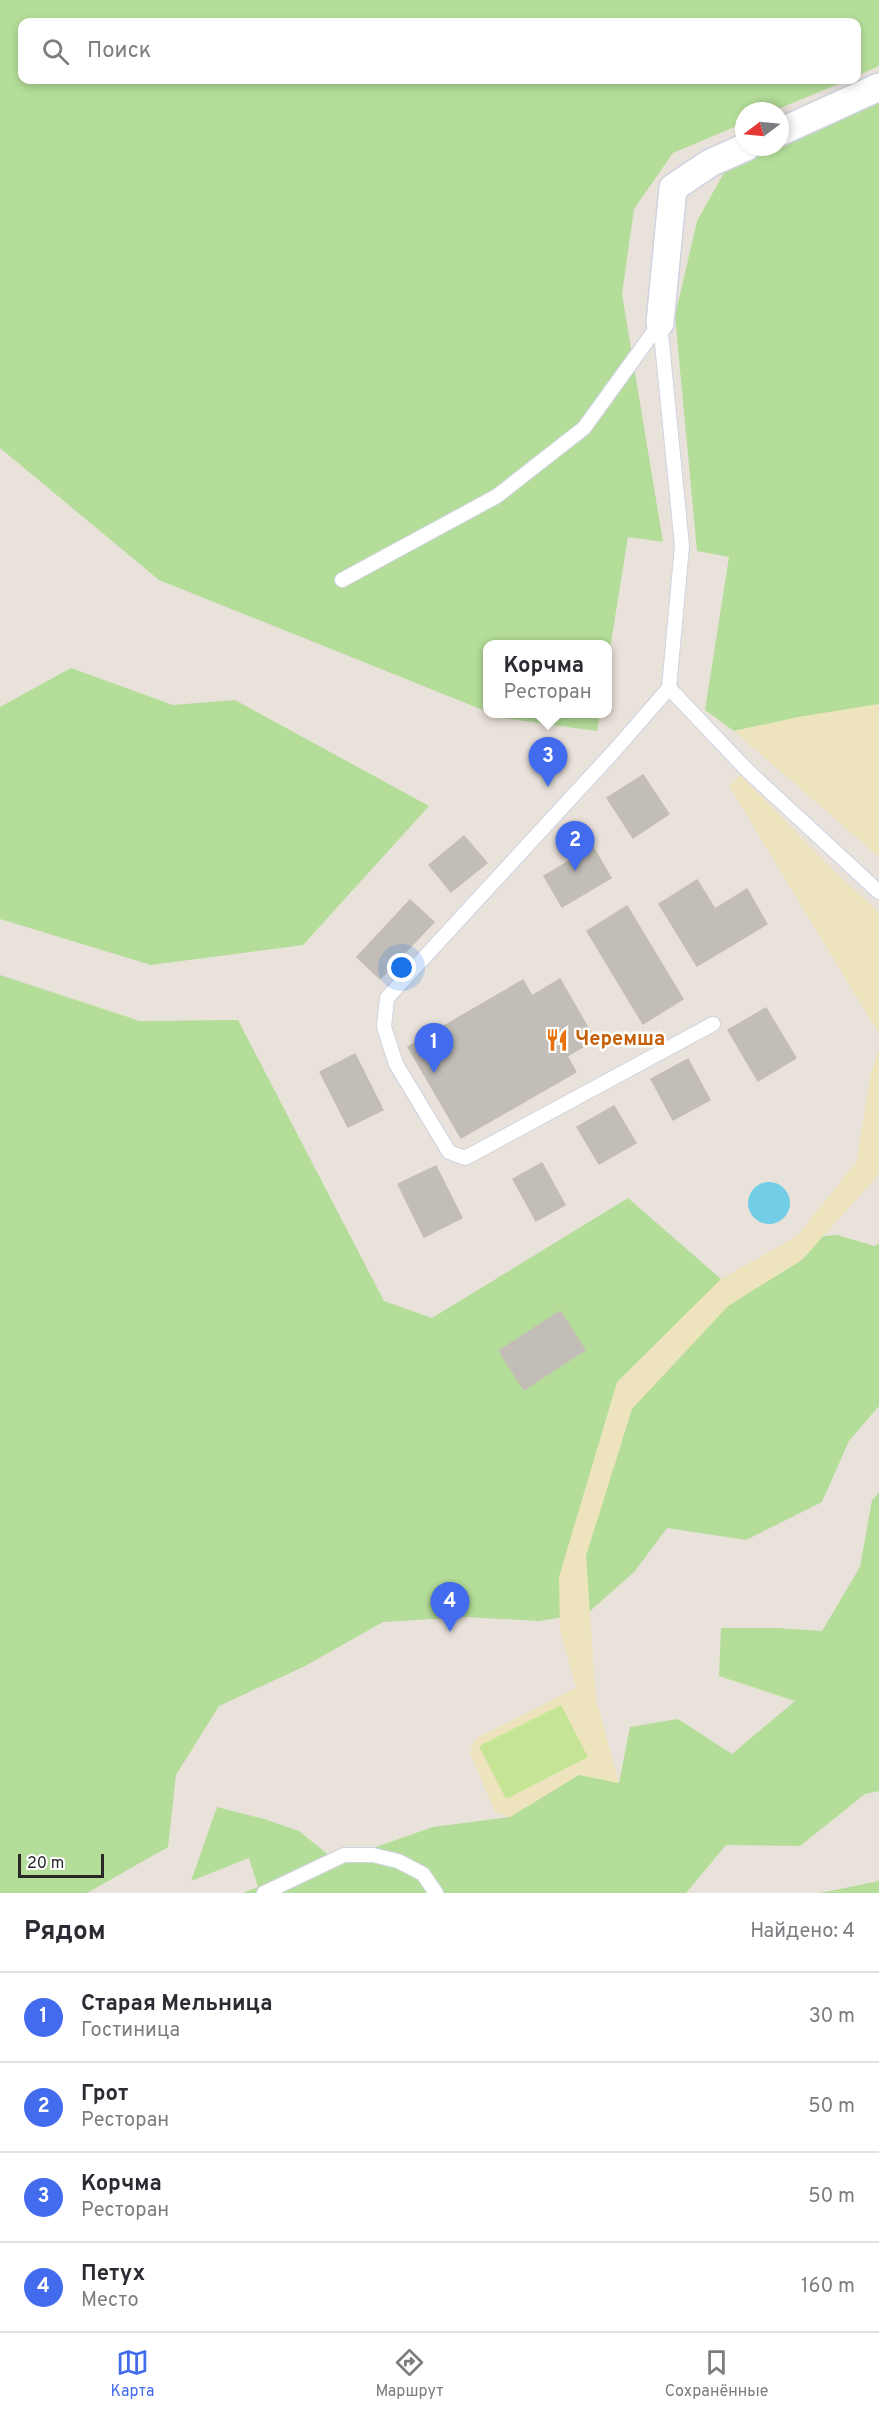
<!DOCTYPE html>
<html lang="ru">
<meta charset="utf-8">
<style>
body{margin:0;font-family:Overpass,sans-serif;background:#f7f7f7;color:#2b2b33}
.compass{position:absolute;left:735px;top:102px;width:54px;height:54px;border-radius:50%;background:#fff;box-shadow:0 3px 9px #0003;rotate:254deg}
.scale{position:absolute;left:18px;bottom:15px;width:86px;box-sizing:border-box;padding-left:6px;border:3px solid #282828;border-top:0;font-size:16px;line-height:21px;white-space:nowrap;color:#282828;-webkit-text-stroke:4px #fff;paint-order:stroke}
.you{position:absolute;left:402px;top:968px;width:21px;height:21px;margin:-15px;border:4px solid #fff;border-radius:50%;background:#1a73e8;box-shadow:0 0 0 9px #1a73e833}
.badge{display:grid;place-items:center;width:39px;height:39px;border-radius:50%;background:#426bee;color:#fff;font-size:20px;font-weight:700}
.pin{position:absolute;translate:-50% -50px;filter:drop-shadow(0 2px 3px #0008)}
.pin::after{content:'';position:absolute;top:32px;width:21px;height:18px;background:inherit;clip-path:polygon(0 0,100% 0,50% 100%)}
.popup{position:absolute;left:483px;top:640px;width:129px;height:78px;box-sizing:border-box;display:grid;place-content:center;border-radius:12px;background:#fff;filter:drop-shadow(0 2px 4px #0005);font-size:20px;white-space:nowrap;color:#7c7c81}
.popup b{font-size:22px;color:#2b2b33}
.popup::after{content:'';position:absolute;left:50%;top:100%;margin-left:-12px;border:12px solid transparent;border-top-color:#fff}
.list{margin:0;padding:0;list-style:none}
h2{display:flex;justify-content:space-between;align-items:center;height:78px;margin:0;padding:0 24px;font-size:26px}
h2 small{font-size:20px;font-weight:400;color:#7c7c81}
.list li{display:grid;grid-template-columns:39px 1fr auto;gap:18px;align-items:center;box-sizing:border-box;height:90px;padding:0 24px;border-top:2px solid #e1e1e2}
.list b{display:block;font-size:22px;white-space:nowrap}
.list p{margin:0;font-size:20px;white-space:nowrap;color:#7c7c81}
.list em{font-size:20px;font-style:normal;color:#7c7c81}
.icon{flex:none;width:33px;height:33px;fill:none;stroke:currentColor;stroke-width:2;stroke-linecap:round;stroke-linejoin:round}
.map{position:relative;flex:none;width:879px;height:1893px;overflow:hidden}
.search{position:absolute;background:#fff;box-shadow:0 3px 9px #0003;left:18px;right:18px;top:18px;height:66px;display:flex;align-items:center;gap:15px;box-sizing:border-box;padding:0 21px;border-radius:12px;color:#7c7c81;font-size:22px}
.sheet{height:438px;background:#fff}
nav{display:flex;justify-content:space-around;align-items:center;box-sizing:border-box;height:84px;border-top:2px solid #e1e1e2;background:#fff;font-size:16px;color:#7c7c81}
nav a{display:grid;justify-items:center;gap:3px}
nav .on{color:#426bee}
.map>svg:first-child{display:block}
.green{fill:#b4dd99}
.sand{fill:#ede4be}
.pitch{fill:#c6e495}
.water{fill:#72cde6}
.building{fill:#c2bdb6;stroke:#c4beb4;stroke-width:1.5}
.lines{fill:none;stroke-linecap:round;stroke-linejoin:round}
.service-casing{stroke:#cfd3e0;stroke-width:16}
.minor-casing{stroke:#cfd3e0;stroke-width:30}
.service{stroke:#fff;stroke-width:14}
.minor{stroke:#fff;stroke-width:27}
.labels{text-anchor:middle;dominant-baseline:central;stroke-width:5;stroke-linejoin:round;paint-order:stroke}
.food-label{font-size:20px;font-weight:bold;fill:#c56008;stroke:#fff;text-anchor:start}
</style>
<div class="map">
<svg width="879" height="1893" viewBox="0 0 879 1893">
<rect width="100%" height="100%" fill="#e9e2da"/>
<!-- green -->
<g class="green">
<path d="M0,0h879v66l-22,10 -1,-54h-834v58h826l-75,31h-29v12l-71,30 -39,56 -12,85 41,248 -35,-5 -20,124v-17h-120v68l-329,-132 -159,-132z"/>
<path d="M879,99v606l-80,12 -65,14 -29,-21 24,-153 -32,-6 -22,-235 22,-95 29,-52 48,-22h6v-3z"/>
<path d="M71,668l102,37 62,-5 194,106 -126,139 -152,20 -151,-46v-212z"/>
<path d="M493,714h-1h108l-3,17 -94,-13z"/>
<path d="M0,975l140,46 98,-1 146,281 48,17 196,-120 93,81 19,8 73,-50 24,-2 38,11 4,-3v163l-30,35 -27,61 -76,38 -79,-12 -32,43 -47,42 -49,8 -73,-4 -83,5 -78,44 -86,40 -43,69 -8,72 -81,46h-87z"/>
<path d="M879,1493v298l-14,3 -65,52 -74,-1 -40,48h-443l15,-6 -9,-29 -58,23 26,-74 47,12 35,12 37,30 97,-34 77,-10 69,-43 40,9 11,-56 48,-8 54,35 63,-53 -76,-25 2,-48h56l45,3 38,-64 12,-67z"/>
<path d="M879,1881v12h-59z"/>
</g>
<!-- sand -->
<g class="sand">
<path d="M878,704l1,1v152l-145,-126 65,-14z"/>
<path d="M740,775l98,100 41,37v122l-150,-248z"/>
<path d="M879,1049v125l-77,86 -74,46 -96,103 -46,147 10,143 23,84 -40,-8 -69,42 -15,-5 -25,-59 5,-14 101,-51 -16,-58 -1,-53 58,-195 104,-103 76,-43 60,-75 13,-85z"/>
</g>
<!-- pitch -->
<path class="pitch" d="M561,1705l27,52 -82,42 -27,-53z"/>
<!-- water -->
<circle class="water" cx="769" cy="1203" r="21"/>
<!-- building -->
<g class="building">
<path d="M643,775l26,39 -36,24 -26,-40z"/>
<path d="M464,836l23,27 -36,29 -22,-27z"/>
<path d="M593,847l18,31 -49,29 -18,-31z"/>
<path d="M697,880l18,29 32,-20 20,35 -70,42 -38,-62z"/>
<path d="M410,900l24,22 -54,57 -23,-22z"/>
<path d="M627,906l56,93 -40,25 -56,-93z"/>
<path d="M560,979l35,61 -28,16 9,16 -115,66 -53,-91 115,-67 9,16z"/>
<path d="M766,1008l30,50 -38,23 -30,-51z"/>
<path d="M355,1054l28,56 -35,17 -28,-55z"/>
<path d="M688,1059l22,41 -37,20 -22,-41z"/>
<path d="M614,1106l22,37 -37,21 -22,-37z"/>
<path d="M542,1163l23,42 -29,16 -23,-42z"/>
<path d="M436,1166l26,52 -38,19 -26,-53z"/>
<path d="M560,1311l25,39 -61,40 -25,-39z"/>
</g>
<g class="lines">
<!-- service casing -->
<g class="service-casing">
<g id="service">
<path d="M660,323l22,223 -13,142 -53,61 -229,249 -3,29 12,37 53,88 16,6 248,-134"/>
<path d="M342,580l155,-84 87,-68 76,-105"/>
<path d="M669,688l79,83 131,121"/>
<path d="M264,1893l80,-38h29l25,6 25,13 13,19"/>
</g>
</g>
<!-- minor casing -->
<g class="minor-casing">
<g id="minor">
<path d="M780,132l99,-45"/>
<path d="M660,323l13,-135 37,-25 36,-16"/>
</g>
</g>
<!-- service -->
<use href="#service" class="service"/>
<!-- minor -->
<use href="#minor" class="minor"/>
</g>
<!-- icons -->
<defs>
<g id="restaurant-bare" transform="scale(1.8)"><path d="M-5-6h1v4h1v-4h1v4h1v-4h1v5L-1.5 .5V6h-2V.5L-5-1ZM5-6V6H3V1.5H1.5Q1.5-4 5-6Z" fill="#e8710a" stroke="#fff" stroke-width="2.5" paint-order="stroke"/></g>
</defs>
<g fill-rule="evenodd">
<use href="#restaurant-bare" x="557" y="1040"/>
</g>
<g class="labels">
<!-- food labels -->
<g class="food-label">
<text x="575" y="1040">Черемша</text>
</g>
</g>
</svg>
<svg class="compass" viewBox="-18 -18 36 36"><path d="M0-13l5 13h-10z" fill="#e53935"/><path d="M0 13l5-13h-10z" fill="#7c7c81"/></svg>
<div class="scale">20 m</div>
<div class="you"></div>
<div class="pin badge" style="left:434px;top:1073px">1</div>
<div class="pin badge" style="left:575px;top:871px">2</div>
<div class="pin badge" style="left:548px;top:787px">3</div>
<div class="popup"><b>Корчма</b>Ресторан</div>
<div class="pin badge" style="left:450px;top:1632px">4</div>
<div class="search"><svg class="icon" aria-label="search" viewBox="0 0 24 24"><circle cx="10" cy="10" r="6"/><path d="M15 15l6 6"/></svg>Поиск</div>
</div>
<section class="sheet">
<h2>Рядом<small>Найдено: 4</small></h2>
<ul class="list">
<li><span class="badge">1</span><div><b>Старая Мельница</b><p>Гостиница</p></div><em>30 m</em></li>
<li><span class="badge">2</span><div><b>Грот</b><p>Ресторан</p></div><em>50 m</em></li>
<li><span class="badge">3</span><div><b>Корчма</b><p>Ресторан</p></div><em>50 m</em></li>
<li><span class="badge">4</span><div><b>Петух</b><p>Место</p></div><em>160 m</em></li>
</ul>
</section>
<nav>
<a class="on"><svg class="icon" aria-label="map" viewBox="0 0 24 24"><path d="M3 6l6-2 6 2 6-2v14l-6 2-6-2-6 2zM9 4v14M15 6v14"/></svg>Карта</a>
<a><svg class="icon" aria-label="directions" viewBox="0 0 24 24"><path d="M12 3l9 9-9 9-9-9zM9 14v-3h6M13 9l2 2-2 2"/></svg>Маршрут</a>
<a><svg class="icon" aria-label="saved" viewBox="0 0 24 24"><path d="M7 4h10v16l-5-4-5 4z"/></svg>Сохранённые</a>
</nav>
